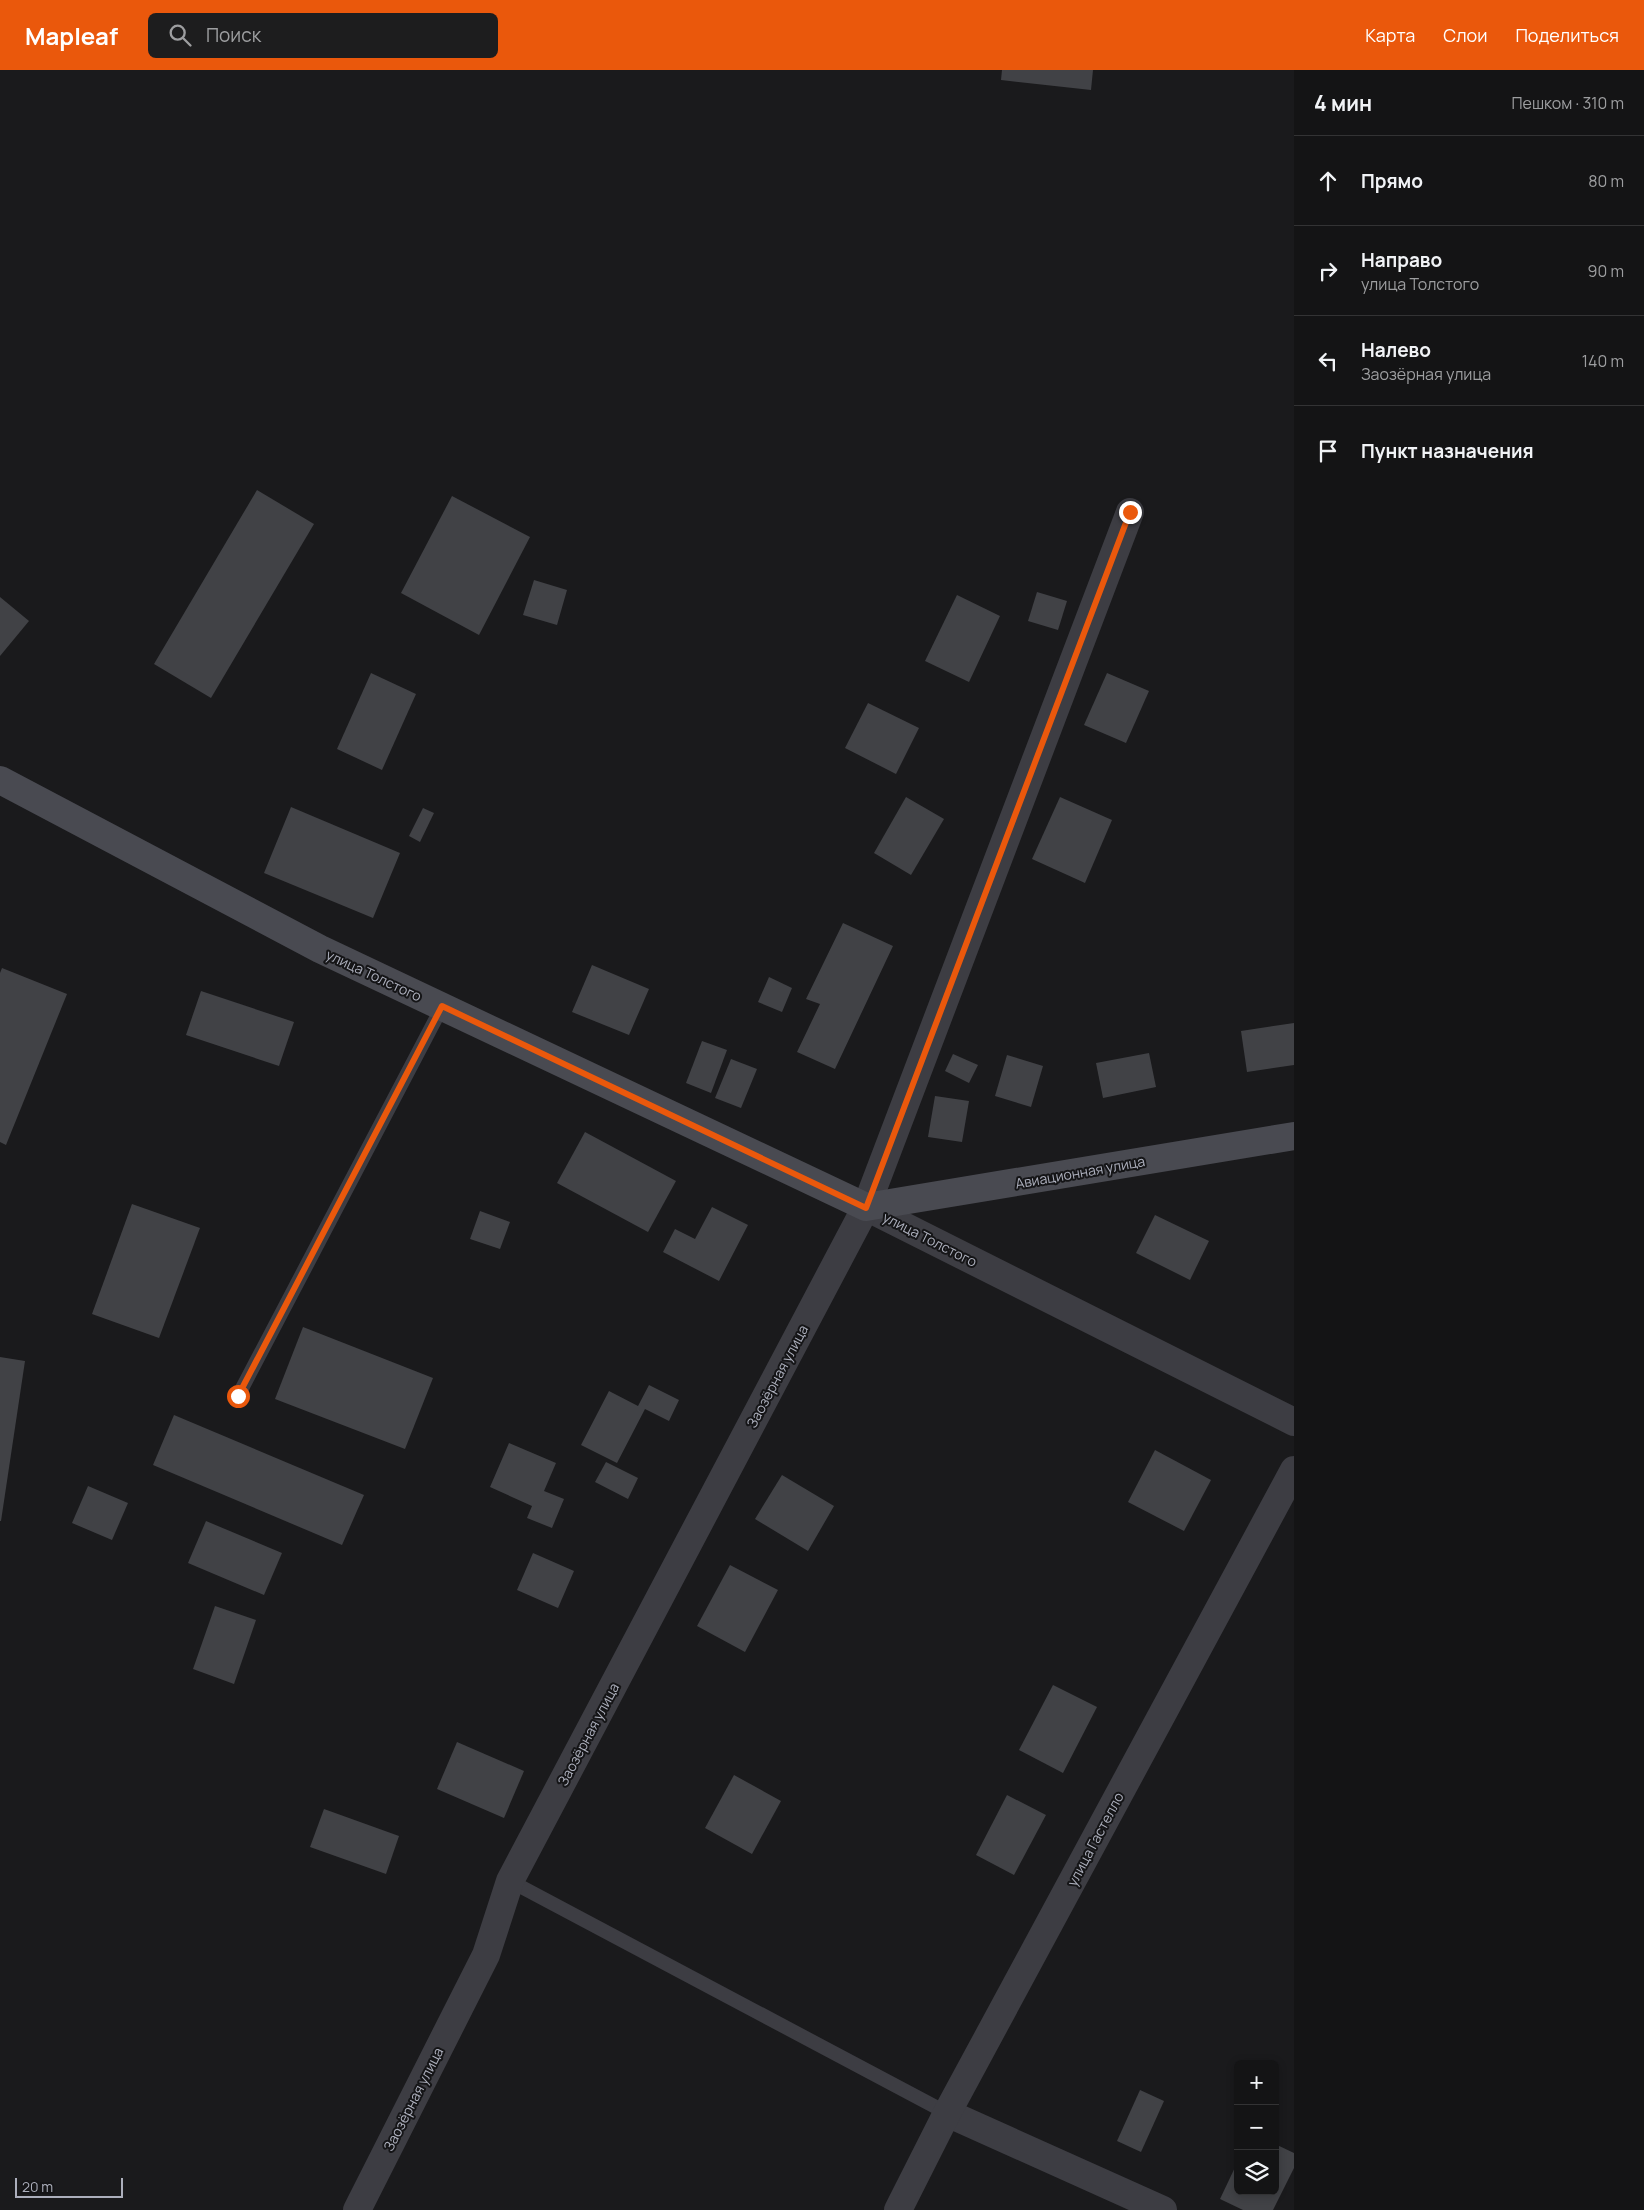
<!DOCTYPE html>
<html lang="ru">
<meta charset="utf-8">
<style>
body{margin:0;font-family:Manrope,sans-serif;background:#1d1d1e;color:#f1f3f6}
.controls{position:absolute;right:15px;bottom:15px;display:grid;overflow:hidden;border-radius:8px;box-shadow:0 2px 8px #0003}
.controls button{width:45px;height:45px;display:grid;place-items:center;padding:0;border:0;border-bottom:1px solid #333334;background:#141415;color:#f1f3f6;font:25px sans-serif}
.scale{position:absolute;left:15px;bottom:12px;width:108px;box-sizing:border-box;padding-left:5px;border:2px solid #acafbc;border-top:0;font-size:14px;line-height:18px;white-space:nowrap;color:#acafbc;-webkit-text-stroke:4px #151517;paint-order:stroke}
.stop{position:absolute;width:15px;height:15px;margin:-11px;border:4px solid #ea580c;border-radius:50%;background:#fff}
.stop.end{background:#ea580c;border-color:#fff;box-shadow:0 1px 5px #0008}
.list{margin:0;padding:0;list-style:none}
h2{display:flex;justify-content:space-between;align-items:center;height:65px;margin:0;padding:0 20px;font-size:21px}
h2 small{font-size:16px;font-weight:400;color:#9d9ea0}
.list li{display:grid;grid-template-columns:32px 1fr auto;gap:15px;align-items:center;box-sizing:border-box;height:90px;padding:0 20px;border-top:1px solid #333334}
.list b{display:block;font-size:19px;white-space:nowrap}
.list p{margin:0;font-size:16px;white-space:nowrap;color:#9d9ea0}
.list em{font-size:16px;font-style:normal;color:#9d9ea0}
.icon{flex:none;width:28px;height:28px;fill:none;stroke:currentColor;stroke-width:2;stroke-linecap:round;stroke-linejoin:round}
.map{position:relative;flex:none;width:1294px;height:2140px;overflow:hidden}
header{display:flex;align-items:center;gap:30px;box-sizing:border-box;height:70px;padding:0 25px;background:#ea580c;color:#fff}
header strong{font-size:24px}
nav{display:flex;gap:28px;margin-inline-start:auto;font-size:18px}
.search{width:350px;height:45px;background:#1d1d1e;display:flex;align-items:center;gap:12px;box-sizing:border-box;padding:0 18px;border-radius:8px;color:#9d9ea0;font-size:19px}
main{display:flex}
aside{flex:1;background:#141415}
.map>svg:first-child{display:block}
.building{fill:#414246}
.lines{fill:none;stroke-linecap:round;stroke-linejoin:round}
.lane{stroke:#3d3d43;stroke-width:14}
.street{stroke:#3d3d43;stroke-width:28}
.secondary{stroke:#494a51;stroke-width:28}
.route{stroke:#ea580c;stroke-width:6}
.labels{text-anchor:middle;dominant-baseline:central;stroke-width:4;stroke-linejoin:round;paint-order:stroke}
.street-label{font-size:14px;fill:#acafbc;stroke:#151517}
</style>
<header>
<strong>Mapleaf</strong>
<div class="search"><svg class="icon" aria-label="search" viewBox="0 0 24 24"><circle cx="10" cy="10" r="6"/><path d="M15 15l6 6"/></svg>Поиск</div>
<nav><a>Карта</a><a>Слои</a><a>Поделиться</a></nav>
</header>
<main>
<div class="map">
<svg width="1294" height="2140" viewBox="0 0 1294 2140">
<rect width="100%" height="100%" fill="#1a1a1c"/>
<!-- building -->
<g class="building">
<path d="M1002,0h91l-2,20 -90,-10z"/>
<path d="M257,420l57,34 -103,174 -57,-34z"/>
<path d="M452,426l78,41 -51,98 -78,-42z"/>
<path d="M534,510l33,10 -10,35 -34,-10z"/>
<path d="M1037,522l30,9 -9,29 -30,-9z"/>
<path d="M957,525l43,21 -31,66 -44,-21z"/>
<path d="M0,527l29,24 -29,35z"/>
<path d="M371,603l45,21 -34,76 -45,-21z"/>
<path d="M1107,603l42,18 -23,52 -42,-18z"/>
<path d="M868,633l51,25 -23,46 -51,-26z"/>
<path d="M906,727l38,22 -33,56 -37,-22z"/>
<path d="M1060,727l52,23 -27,63 -53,-24z"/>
<path d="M291,737l109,46 -27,65 -109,-45z"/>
<path d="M423,738l11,5 -14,29 -11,-6z"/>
<path d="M843,853l50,23 -58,123 -38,-17 23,-48 -14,-5z"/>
<path d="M592,895l57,24 -20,46 -57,-23z"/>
<path d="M2,898l65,26 -61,151 -6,-3v-169z"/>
<path d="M769,907l23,11 -10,24 -24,-10z"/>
<path d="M201,921l93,31 -15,44 -93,-31z"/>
<path d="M1294,953v42l-47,7 -6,-41z"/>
<path d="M702,971l25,9 -16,43 -25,-10z"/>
<path d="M1149,983l7,34 -53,11 -7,-35z"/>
<path d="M953,984l25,11 -9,18 -24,-12z"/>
<path d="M1007,985l36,11 -12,41 -36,-11z"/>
<path d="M731,989l26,10 -16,39 -26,-10z"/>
<path d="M935,1026l34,5 -7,41 -34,-5z"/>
<path d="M585,1062l91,49 -28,51 -91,-49z"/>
<path d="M132,1134l68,24 -41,110 -67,-24z"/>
<path d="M712,1137l36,18 -29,56 -56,-29 12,-23 20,10z"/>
<path d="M480,1141l30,11 -10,27 -30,-10z"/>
<path d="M1155,1145l54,26 -19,39 -54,-27z"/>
<path d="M303,1257l130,51 -28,71 -130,-50z"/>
<path d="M0,1287l25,4 -24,160h-1z"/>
<path d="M649,1315l30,15 -10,21 -24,-12 -28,54 -36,-18 28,-54 29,15z"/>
<path d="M174,1345l190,80 -22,50 -189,-80z"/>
<path d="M509,1373l47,20 -12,28 20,8 -12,29 -25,-10 5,-12 -42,-19z"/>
<path d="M1155,1380l56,30 -27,51 -56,-29z"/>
<path d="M606,1392l32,16 -10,21 -33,-17z"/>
<path d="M782,1405l52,31 -26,45 -53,-32z"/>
<path d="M88,1416l40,17 -16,37 -40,-17z"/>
<path d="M206,1451l76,32 -18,42 -76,-32z"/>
<path d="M533,1483l41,18 -16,37 -41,-18z"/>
<path d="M730,1495l48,25 -33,62 -48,-26z"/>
<path d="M215,1536l41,14 -22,64 -41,-15z"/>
<path d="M1053,1615l44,22 -34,66 -44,-23z"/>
<path d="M457,1672l67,29 -20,47 -67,-29z"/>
<path d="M734,1705l47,26 -29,53 -47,-26z"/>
<path d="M1007,1725l39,20 -32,60 -38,-20z"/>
<path d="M324,1739l75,27 -13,38 -76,-27z"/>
<path d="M1140,2020l24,11 -23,51 -24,-11z"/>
<path d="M1275,2074l19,9v15l-21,42h-30l-23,-11 18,-38v30h37z"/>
</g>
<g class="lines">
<!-- lane -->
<g class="lane">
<path d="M238,1326l204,-389"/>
<path d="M510,1811l437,232"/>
</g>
<!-- street -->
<g class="street">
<path d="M866,1137l428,215"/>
<path d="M947,2043l216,97"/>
<path d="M357,2140l129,-255 24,-74 356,-674 264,-695"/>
<path d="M898,2140l49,-97 347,-643"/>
</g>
<!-- secondary -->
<path class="secondary" d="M0,710l320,169 546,258 428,-71"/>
</g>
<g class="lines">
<!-- route -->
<path class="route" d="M238,1326l204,-390 424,202 264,-696"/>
</g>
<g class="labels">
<!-- street labels -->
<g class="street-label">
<text transform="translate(374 905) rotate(25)">улица Толстого</text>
<text transform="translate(1080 1102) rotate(-10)">Авиационная улица</text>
<text transform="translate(930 1169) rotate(27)">улица Толстого</text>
<text transform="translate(777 1306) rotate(-62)">Заозёрная улица</text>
<text transform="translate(588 1664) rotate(-62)">Заозёрная улица</text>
<text transform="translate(1095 1769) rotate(-62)">улица Гастелло</text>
<text transform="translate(413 2029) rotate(-63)">Заозёрная улица</text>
</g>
</g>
</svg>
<div class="controls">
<button>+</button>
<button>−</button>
<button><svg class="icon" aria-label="layers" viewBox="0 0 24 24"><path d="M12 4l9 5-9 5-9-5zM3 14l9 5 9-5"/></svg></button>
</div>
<div class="scale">20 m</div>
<div class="stop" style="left:238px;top:1326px"></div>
<div class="stop end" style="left:1130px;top:442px"></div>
</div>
<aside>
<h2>4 мин<small>Пешком · 310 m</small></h2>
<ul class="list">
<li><svg class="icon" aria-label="ahead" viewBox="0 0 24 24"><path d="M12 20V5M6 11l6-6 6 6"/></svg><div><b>Прямо</b></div><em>80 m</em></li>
<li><svg class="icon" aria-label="right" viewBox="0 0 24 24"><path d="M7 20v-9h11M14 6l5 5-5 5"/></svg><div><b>Направо</b><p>улица Толстого</p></div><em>90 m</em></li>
<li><svg class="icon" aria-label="left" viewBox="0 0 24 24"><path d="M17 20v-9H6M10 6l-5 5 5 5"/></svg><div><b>Налево</b><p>Заозёрная улица</p></div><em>140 m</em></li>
<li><svg class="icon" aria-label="arrive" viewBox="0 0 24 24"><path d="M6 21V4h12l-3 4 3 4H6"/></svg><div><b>Пункт назначения</b></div></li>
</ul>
</aside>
</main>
